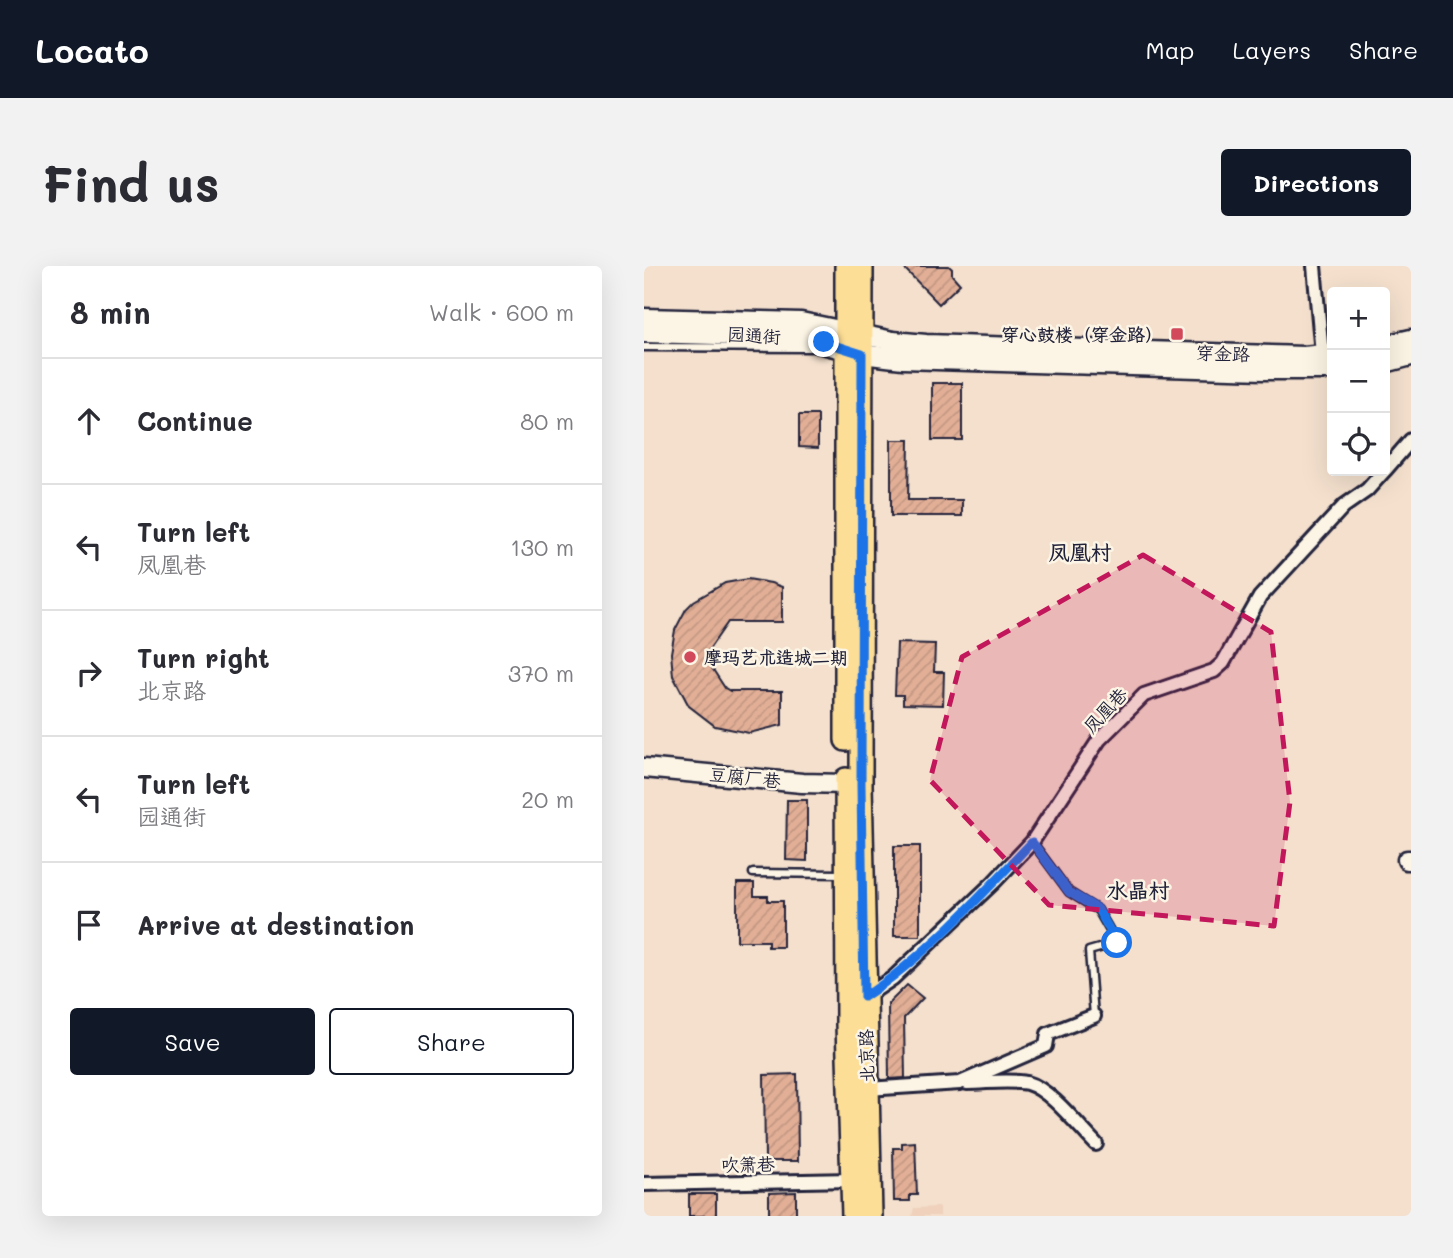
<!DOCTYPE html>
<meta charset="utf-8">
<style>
body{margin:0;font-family:Mali,"LXGW WenKai TC",sans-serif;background:#f2f2f3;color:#2b2b33}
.controls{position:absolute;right:21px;top:21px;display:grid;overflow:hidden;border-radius:7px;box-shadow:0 7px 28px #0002}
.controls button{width:63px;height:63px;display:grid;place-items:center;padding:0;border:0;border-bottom:2px solid #e1e1e2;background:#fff;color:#2b2b33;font:35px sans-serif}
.stop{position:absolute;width:21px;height:21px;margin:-16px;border:5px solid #1a73e8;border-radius:50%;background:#fff}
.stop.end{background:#1a73e8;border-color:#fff;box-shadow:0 2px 7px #0008}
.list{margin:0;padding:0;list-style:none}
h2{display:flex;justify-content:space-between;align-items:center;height:91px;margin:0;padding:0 28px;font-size:30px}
h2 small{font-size:23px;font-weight:400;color:#7c7c81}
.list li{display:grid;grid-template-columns:46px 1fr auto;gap:21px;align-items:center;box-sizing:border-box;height:126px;padding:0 28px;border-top:2px solid #e1e1e2}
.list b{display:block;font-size:26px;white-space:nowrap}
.list p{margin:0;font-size:23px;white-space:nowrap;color:#7c7c81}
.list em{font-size:23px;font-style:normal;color:#7c7c81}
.actions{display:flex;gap:14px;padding:21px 28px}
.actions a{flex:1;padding:16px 0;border:2px solid #111827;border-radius:7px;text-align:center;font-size:24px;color:#111827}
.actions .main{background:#111827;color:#fff}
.icon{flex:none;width:38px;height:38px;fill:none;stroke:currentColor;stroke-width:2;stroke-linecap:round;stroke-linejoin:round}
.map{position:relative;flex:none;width:767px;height:950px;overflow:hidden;border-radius:7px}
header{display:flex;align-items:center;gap:42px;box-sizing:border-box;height:98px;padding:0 35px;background:#111827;color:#fff}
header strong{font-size:33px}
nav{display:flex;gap:38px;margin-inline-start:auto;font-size:24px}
.intro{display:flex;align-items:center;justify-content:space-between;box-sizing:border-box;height:168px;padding:0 42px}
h1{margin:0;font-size:49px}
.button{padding:18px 32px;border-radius:7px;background:#111827;color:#fff;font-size:24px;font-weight:700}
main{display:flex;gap:42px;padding:0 42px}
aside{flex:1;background:#fff;border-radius:7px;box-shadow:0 7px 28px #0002}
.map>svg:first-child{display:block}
.built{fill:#efd1bc}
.building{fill:url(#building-hatch);stroke:#22223b;stroke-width:2}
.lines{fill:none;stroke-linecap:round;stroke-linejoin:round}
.lane-casing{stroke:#22223b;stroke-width:11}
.street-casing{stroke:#22223b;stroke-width:18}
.secondary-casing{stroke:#22223b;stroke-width:23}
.primary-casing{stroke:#22223b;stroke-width:26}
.lane{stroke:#fcf5e5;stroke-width:6}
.street{stroke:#fcf5e5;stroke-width:12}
.secondary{stroke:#fcf5e5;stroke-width:18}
.primary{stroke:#fdde96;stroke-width:21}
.route{stroke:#1a73e8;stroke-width:9}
.marked{fill:#c2185b;fill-opacity:0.2;stroke:#c2185b;stroke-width:5;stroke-dasharray:14 9;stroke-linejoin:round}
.poi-dot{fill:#d1495b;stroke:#fcf5e5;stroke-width:2.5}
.labels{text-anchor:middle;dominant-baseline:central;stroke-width:5;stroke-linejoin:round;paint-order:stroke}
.poi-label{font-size:18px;font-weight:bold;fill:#22223b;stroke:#fcf5e5;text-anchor:end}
.street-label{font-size:18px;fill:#22223b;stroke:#fcf5e5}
.quarter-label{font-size:21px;font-weight:bold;fill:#22223b;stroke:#fcf5e5}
</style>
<header>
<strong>Locato</strong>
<nav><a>Map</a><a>Layers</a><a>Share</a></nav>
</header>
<div class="intro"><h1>Find us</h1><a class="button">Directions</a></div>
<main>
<aside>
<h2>8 min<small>Walk · 600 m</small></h2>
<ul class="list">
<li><svg class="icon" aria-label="ahead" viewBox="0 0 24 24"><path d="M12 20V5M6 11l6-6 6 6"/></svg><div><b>Continue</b></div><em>80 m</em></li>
<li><svg class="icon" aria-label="left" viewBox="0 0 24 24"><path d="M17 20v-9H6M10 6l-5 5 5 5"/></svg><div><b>Turn left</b><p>凤凰巷</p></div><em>130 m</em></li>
<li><svg class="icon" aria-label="right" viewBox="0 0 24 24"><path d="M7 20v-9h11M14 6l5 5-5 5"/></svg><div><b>Turn right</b><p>北京路</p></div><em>370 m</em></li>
<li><svg class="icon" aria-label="left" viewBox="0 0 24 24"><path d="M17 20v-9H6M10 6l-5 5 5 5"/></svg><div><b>Turn left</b><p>园通街</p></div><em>20 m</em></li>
<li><svg class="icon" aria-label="arrive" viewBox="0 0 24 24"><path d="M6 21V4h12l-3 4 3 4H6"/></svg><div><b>Arrive at destination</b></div></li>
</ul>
<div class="actions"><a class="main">Save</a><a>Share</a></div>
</aside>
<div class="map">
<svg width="767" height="950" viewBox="0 0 767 950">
<defs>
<pattern id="building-hatch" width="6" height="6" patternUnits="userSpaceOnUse" patternTransform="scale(1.75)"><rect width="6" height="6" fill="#e2af96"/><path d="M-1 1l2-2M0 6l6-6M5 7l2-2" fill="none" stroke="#c29682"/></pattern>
</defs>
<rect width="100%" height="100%" fill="#f4e0cd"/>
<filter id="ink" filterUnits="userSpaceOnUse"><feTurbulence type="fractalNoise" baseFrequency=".0143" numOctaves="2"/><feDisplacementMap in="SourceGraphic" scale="14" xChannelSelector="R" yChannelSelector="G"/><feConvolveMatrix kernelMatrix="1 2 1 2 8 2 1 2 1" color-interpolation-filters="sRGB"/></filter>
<g filter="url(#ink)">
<!-- built -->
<path class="built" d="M296,941v9h-28l2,-8z"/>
<!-- building -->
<g class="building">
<path d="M258,0h47l3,3v6l8,9 -21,20z"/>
<rect x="288" y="117" width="30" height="57"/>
<path d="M155,149h19v33l-19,-1z"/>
<path d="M247,174h18l-1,60h54v16h-71z"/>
<path d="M104,313l23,4 11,4v35h-54l-20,29v11l17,26 5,3h52v34l-33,8 -34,-7 -26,-20 -16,-30 -2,-23 4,-23 11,-21 8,-8 31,-18z"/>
<path d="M253,377l38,1 -1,28h10l-1,33 -40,-1v-9h-8z"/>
<path d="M143,534h20v61l-21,-1z"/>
<rect x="250" y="580" width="26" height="90"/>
<path d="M93,617h17v13h14v5h15v46h-15v-6h-31z"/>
<path d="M263,719l16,13 -19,20 1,60 -16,1 -1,-75z"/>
<path d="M153,808l1,87h-33l-1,-86z"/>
<path d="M271,876l2,53h-7v6h-16l-1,-53h9v-5z"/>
<path d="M152,926v24h-27v-23z"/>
<rect x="45" y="928" width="27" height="22"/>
</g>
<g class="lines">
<!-- lane casing -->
<g class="lane-casing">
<g id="lane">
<path d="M0,81l166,1"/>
<path d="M389,577l36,49 29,18 19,33 -28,8 5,65"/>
<path d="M109,607l88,1"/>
</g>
</g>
<!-- street casing -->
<g class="street-casing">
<g id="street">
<path d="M670,0l8,88"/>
<path d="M741,204l26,-30"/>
<path d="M221,731l28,-19 101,-96 38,-40 67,-102 45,-45 70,-24 9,-8 37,-66 84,-91 23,-16 17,-19"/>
<path d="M323,817c19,0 41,-4 60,0 23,6 52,44 69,61"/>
<path d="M223,823l93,-6 86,-37 2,-12 46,-18"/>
<path d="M0,918l208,-4"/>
</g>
</g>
<!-- secondary casing -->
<g class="secondary-casing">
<g id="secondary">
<path d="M0,52l157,4 92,19 33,3 378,12 28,-3"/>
<path d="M0,67l151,4 67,17 41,5 361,11h68"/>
<path d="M741,79l26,-6"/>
<path d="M741,97l26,-7"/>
<path d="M0,502l158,15 44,1"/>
<path d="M763,594h4"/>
</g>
</g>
<!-- primary casing -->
<g class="primary-casing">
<g id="primary">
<path d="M202,0v474"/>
<path d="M218,0l-1,519 10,431"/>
<path d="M202,513l1,245 6,192"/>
</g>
</g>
<!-- lane -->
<use href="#lane" class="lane"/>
<!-- street -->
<use href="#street" class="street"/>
<!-- secondary -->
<use href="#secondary" class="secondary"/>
<!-- primary -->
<use href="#primary" class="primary"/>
</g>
</g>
<g class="lines" filter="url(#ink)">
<!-- route -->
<path class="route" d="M180,76l38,12 -1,431 3,212c60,-39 119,-103 168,-155l37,50 29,17 19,34"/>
</g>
<!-- marked area -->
<path class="marked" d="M499,289l128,77 19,170 -16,124 -225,-21 -119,-125 32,-123z"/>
<!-- markers -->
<g class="poi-dot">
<rect x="526" y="61" width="14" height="14" rx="3.5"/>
<circle cx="46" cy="391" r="7"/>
</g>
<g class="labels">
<!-- poi labels -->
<g class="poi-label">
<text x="519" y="68">穿心鼓楼（穿金路）</text>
<text x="60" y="391" text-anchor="start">摩玛艺术造城二期</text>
</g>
<!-- street labels -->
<g class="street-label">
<text transform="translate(110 69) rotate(3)">园通街</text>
<text transform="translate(579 87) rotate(2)">穿金路</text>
<text transform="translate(461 444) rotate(-47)">凤凰巷</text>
<text transform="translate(101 511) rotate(6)">豆腐厂巷</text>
<text transform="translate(222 790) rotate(-92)">北京路</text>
<text transform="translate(104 898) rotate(-1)">吹箫巷</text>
</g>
<!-- quarter labels -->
<g class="quarter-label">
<text x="436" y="285">凤凰村</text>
<text x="494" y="623">水晶村</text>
</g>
</g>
</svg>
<div class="controls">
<button>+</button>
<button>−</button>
<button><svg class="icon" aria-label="locate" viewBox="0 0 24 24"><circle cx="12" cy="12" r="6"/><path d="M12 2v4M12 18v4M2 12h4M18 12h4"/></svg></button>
</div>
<div class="stop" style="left:473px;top:677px"></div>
<div class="stop end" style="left:180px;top:76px"></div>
</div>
</main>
